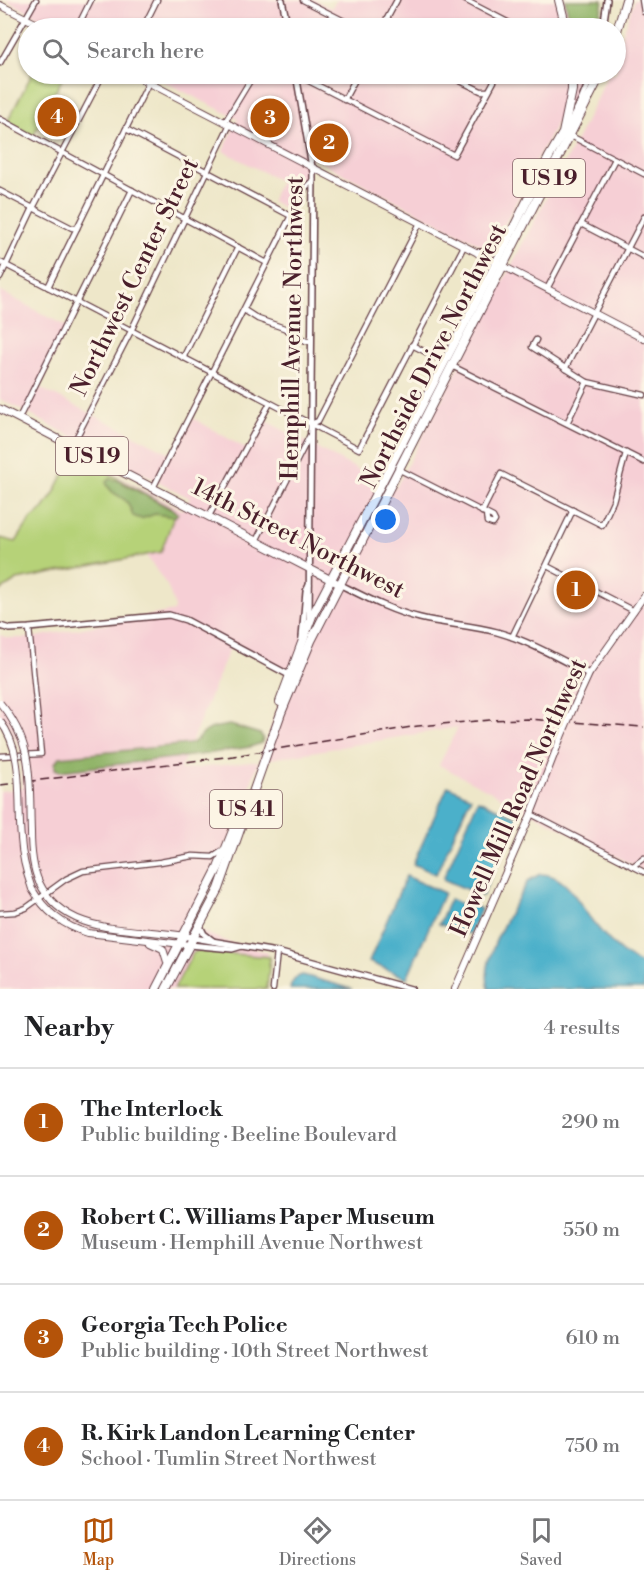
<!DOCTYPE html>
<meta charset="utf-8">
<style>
body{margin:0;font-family:"Libre Bodoni",serif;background:#f6f6f6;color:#202124}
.you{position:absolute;left:386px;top:520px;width:21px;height:21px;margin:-15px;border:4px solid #fff;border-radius:50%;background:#1a73e8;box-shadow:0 0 0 9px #1a73e833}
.badge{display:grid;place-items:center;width:39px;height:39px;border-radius:50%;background:#b45309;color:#fff;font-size:20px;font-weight:700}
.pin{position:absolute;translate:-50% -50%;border:3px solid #fff;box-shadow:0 2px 6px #0006}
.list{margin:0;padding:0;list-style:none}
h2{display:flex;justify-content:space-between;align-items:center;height:78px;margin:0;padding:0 24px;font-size:26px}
h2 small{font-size:20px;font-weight:400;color:#757577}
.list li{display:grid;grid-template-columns:39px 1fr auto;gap:18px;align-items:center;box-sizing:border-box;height:108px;padding:0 24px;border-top:2px solid #e0e0e0}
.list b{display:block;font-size:22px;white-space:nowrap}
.list p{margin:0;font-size:20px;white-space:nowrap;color:#757577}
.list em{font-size:20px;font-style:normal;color:#757577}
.icon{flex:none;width:33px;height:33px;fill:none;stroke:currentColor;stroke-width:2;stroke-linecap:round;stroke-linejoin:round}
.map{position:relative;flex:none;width:644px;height:989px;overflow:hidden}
.search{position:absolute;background:#fff;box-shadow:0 2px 4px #0004;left:18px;right:18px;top:18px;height:66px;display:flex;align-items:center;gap:15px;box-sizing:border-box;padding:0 21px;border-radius:33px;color:#757577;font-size:22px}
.sheet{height:510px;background:#fff}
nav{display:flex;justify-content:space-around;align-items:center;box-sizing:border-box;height:84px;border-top:2px solid #e0e0e0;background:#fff;font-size:16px;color:#757577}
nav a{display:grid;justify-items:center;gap:3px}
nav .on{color:#b45309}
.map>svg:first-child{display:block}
.built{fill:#f6cfd5;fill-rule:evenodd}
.green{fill:#b6d278;stroke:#807852;stroke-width:1.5}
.forest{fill:#90b468;stroke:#6d6a4a;stroke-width:1.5}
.water{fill:#4bb0ca;stroke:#4a687a;stroke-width:1.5}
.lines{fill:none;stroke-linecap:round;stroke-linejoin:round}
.minor-casing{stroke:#633d43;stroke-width:7}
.tertiary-casing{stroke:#633d43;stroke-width:8}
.secondary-casing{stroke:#633d43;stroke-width:8}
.primary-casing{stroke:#633d43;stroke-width:9}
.trunk-casing{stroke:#633d43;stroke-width:10}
.minor{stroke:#fff;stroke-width:4.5}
.tertiary{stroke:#fff;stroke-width:5}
.secondary{stroke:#fff;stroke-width:6}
.primary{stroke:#fff;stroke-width:7}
.trunk{stroke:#fff;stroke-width:8}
.rail{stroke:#4a1f2b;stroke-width:1.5;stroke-dasharray:9 4.5;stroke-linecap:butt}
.secondary-bridge-casing{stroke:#633d43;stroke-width:8;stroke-linecap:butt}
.secondary-bridge{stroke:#fff;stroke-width:6}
.labels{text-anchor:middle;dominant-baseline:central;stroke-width:6;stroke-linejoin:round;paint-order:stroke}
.shield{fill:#fcf5e5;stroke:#7f5f63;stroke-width:1.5}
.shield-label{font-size:22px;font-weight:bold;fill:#4a1f2b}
.street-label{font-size:24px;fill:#4a1f2b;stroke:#fcf5e5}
</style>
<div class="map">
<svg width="644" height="989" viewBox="0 0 644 989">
<rect width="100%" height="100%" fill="#fcf5e5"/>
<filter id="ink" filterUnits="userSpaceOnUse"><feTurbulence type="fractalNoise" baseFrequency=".0167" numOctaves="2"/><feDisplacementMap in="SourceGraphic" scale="12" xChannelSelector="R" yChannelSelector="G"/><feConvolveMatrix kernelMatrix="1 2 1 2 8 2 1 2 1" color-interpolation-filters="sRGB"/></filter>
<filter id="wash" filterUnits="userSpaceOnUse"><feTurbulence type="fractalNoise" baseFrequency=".008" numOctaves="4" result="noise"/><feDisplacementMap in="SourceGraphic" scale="24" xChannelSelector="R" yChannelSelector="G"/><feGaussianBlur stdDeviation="1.35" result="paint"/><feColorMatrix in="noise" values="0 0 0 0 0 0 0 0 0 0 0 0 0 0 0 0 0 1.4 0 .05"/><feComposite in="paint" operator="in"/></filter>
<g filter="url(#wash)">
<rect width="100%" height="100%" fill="#eee7c9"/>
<!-- built -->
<g class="built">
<path d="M5,0h310l16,8 6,-8h266l-5,28h-537z"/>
<path d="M634,0h10v871l-205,-106 19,-38 -199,34 -25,69 -48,96 45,17 36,9 -3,37h-264v-198l23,-3 -3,-41 -15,-25 -5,-4v-83l8,3h22l144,-27 1,-4 -7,-20 -22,-32 -129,25 -17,11v-53l16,4 14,-22 14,-12 10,-15 16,-32 5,-4 11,3 97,50 7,-12 -190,-99v-108l67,36 -29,60 136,68 19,-37 55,32 16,-30 131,69 185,-356 28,-59h8v-21zM232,643l58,32 -31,86 -79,9z"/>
<path d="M149,74h437l-7,18 -18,22 -15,30 -20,33v7l-31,59 -5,4h-5l-174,-90 -5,17 -18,36 -17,-9 9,-20 -57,-30 15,-32z"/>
</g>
<!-- green -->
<g class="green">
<path d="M32,74h24l7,3 -30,59 -26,-14z"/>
<path d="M75,457l11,3 90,51 -15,41 -144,28 -17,11v-53l16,4 14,-22 14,-12 10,-15 16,-32z"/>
<path d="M197,951l73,6 -3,32h-93l19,-36z"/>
</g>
<!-- forest -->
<g class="forest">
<path d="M565,0h38l-4,22 -11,6h-17z"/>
<path d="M110,479l7,1 61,33 -3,4 -20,-3 -14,5 -8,-3c-2,-5 -3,-11 -7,-15 -8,-7 -16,-7 -20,-19z"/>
<path d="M230,725l30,9 3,3 -1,6 -12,4 -51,8 -139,16 -5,-2v-6l5,-6 129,-13c9,-2 9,-7 16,-12 7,-6 16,-5 25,-7z"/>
</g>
<!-- water -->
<g class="water">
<path d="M448,786l23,11 -35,77 -23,-10z"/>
<path d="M478,800l39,17 -35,79 -39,-17z"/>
<path d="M540,874c27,-1 39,31 54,49 13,16 29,34 50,42v24h-155c-10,-32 24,-80 39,-108z"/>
<path d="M406,876l38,17 -37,85 -38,-16z"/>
<path d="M450,899l15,7 2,-3 14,6 -11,25 -31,-10z"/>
<path d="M303,975l49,14h-62c1,-7 6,-13 13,-14z"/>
</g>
</g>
<g filter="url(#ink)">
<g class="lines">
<!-- minor casing -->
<g class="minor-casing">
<g id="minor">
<path d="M303,0l55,28"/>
<path d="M465,0l54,28"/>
<path d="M642,0l2,12"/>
<path d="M77,28l14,-28"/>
<path d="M143,28l14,-28"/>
<path d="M382,28l15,-28"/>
<path d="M0,63l36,-63"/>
<path d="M446,74l35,17h7"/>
<path d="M297,75l157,80 44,-81"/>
<path d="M344,100l14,-26"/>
<path d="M0,119l267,144"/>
<path d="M225,122l29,-48"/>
<path d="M126,129l165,87"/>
<path d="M571,136l73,38"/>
<path d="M0,191l72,37h5"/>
<path d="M581,224l63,33"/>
<path d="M0,262l359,187 105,-203"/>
<path d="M0,278l33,-70 70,-134"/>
<path d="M48,287l101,-205"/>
<path d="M547,289l68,-130"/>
<path d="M244,310l14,9 26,9 22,13h5"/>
<path d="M536,340l-4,7 55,35 57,13"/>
<path d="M412,345l33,17"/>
<path d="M183,358l55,-111"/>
<path d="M452,366l192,96"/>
<path d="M565,369l79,-152"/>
<path d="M19,418l113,-228"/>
<path d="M567,423l20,-41"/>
<path d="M311,424l7,-3 102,-198"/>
<path d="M72,446l59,-115 99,-207"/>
<path d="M398,469l95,48 2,4 -2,3 -6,-2 -1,-9"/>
<path d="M153,488l152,-300 8,-8"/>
<path d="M482,512l19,-38 101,51 11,-24 13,-48"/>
<path d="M209,516l61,-113"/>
<path d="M256,541l54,-106"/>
<path d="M547,566l87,45"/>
<path d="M512,637l61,-127"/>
<path d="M0,756l41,-2 -12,-126"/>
<path d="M531,814l113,58"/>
<path d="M633,866l11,-8"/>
<path d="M0,913l15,-1 11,-4 40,-29 17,-8 77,-9 33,-6 20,1 9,-6"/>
<path d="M273,989l4,-37"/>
</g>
</g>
<!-- tertiary casing -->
<g class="tertiary-casing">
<g id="tertiary">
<path d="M282,0l6,28"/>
<path d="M603,28l4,-28"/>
<path d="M296,74l17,99 -4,445"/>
<path d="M565,132l16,-31 11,-27"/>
<path d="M339,584c26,13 52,27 81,34 25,6 51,7 77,14 32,9 63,27 92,42"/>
<path d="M0,626l10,3 19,-1 140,-13 17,5 103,55"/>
<path d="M302,637l4,-46 3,-6"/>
<path d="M200,926l4,8 9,7"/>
<path d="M194,938l83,14 134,37"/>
<path d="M190,945l42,4 10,-3"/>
</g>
</g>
<!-- secondary casing -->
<g class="secondary-casing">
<g id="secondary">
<path d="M0,5l45,23"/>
<path d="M132,74l512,265"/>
<path d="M573,709l16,-35 55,-78"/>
<path d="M39,882c28,59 102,43 155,56"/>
<path d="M32,889c13,23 31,37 56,44l102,12"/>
<path d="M150,943l13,6 5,16"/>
<path d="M455,989l76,-175 30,-77"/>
</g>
</g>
<!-- primary casing -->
<g class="primary-casing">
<path id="primary" d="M0,409l339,175"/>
</g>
<!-- trunk casing -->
<g class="trunk-casing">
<g id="trunk">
<path d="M559,0l7,28"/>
<path d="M616,34l10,-34"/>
<path d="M479,253h9l15,-10"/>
<path d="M280,702l32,-86 180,-345 57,-114 14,-24 9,-43v-16"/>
<path d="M156,989l62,-121 22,-55"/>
<path d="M166,989l53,-100 62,-176 30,-72 290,-567"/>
</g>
</g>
<!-- minor -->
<use href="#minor" class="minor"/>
<!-- tertiary -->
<use href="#tertiary" class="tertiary"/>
<!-- secondary -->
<use href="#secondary" class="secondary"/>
<!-- primary -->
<use href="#primary" class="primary"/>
<!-- trunk -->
<use href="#trunk" class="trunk"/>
<!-- rail -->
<path class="rail" d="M0,785l233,-29 185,-30 72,-6 37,-1 117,8"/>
<!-- secondary-bridge casing -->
<g class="secondary-bridge-casing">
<g id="secondary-bridge">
<path d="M0,703c35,41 29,78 31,129 0,17 1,34 8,50"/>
<path d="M0,721c25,32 17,79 21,118 1,17 5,33 11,50"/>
<path d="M561,737l12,-28"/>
</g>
</g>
<!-- secondary-bridge -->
<use href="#secondary-bridge" class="secondary-bridge"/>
</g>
</g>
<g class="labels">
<!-- shield labels -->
<g class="shield">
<rect x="513" y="159" width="72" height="38" rx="4.5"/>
<rect x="56" y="437" width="72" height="38" rx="4.5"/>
<rect x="210" y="790" width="72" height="38" rx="4.5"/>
</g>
<g class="shield-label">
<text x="549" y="178">US 19</text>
<text x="92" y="456">US 19</text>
<text x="246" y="809">US 41</text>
</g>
<!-- street labels -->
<g class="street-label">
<text transform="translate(135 277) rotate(-64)">Northwest Center Street</text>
<text transform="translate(293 328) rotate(-89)">Hemphill Avenue Northwest</text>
<text transform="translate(434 356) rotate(-63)">Northside Drive Northwest</text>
<text transform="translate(298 539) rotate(27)">14th Street Northwest</text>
<text transform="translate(519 798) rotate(-66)">Howell Mill Road Northwest</text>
</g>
</g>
</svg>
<div class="you"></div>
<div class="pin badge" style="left:576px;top:590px">1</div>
<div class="pin badge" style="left:329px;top:143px">2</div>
<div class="pin badge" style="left:270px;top:118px">3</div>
<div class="pin badge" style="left:57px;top:117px">4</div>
<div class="search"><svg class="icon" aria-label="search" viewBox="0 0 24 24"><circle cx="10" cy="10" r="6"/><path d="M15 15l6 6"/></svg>Search here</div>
</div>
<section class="sheet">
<h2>Nearby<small>4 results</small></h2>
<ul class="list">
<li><span class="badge">1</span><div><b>The Interlock</b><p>Public building · Beeline Boulevard</p></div><em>290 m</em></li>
<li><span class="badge">2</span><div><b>Robert C. Williams Paper Museum</b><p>Museum · Hemphill Avenue Northwest</p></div><em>550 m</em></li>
<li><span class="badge">3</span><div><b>Georgia Tech Police</b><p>Public building · 10th Street Northwest</p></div><em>610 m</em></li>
<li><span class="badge">4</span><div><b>R. Kirk Landon Learning Center</b><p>School · Tumlin Street Northwest</p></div><em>750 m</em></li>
</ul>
</section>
<nav>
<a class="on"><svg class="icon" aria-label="map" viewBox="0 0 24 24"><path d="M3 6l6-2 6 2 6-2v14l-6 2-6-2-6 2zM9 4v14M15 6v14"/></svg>Map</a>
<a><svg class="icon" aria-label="directions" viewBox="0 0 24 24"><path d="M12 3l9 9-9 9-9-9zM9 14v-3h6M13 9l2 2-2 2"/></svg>Directions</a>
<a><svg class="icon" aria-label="saved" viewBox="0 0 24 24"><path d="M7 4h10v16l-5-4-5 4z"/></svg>Saved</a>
</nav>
